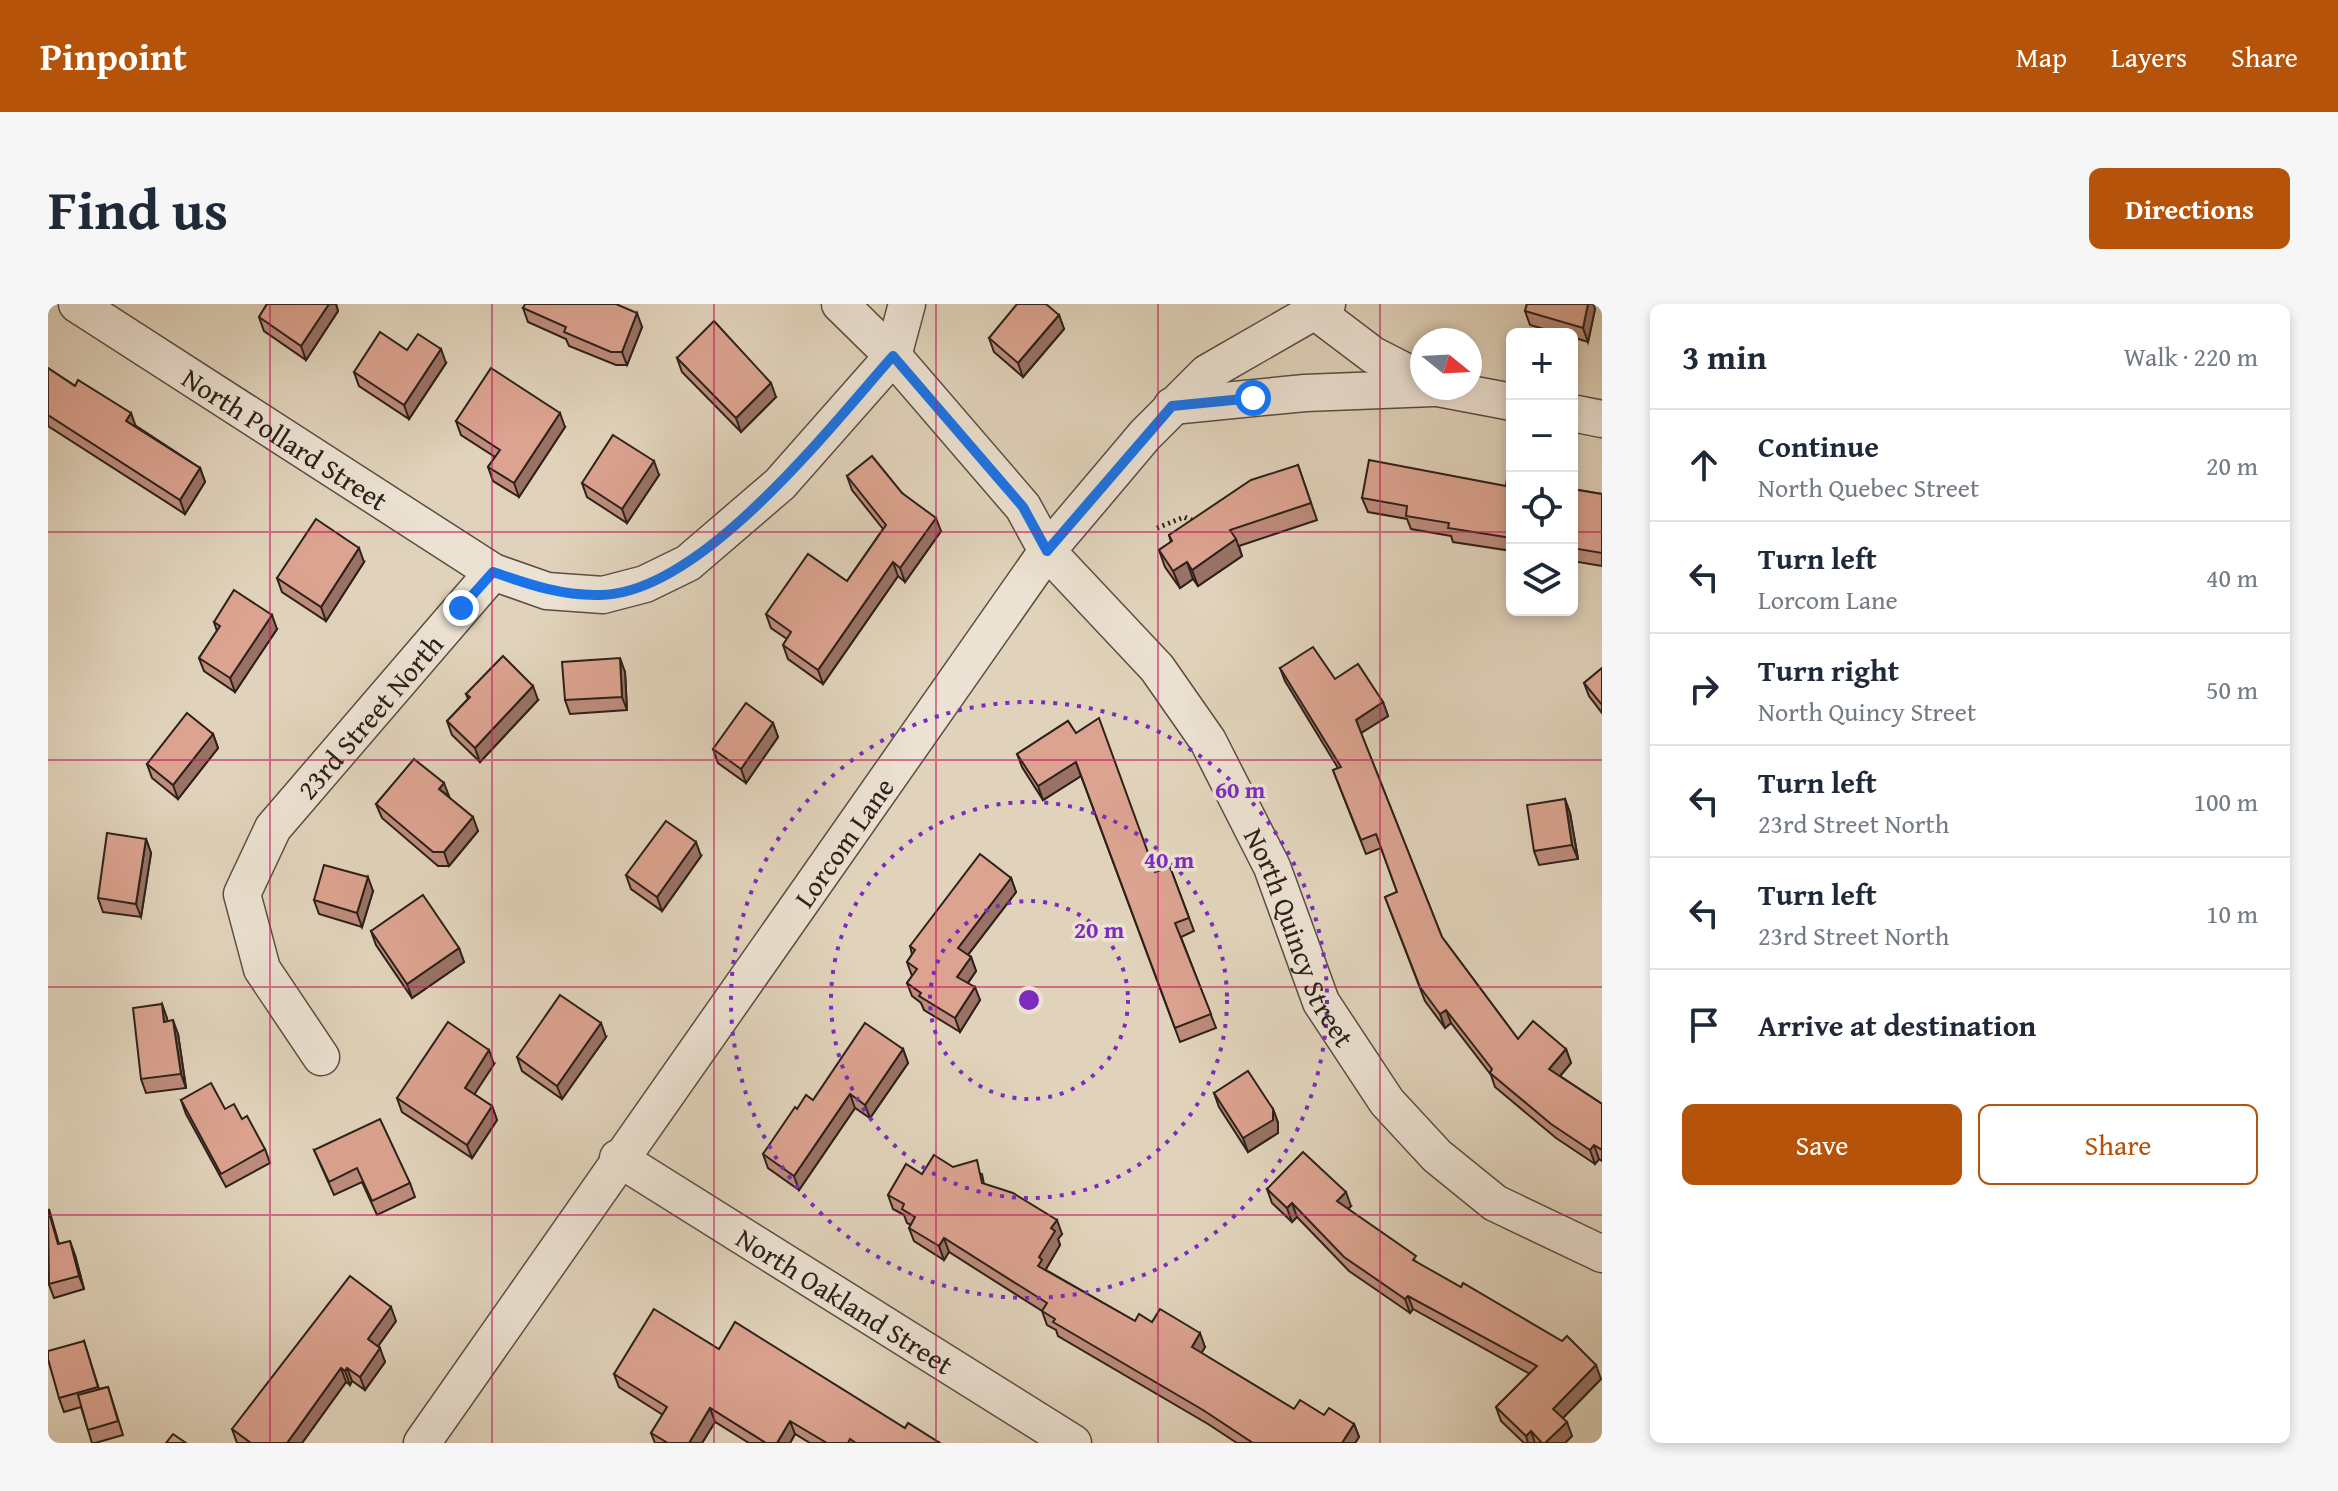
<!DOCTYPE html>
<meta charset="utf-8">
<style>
body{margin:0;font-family:"Gentium Book Plus",serif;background:#f6f6f7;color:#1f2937}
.controls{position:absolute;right:24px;top:24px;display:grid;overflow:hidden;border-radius:12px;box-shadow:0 4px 12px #0003}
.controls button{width:72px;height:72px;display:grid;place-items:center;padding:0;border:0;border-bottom:2px solid #e0e1e3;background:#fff;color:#1f2937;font:40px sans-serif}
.compass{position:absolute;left:1362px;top:24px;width:72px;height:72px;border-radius:50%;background:#fff;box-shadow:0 4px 12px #0003;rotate:108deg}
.stop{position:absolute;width:24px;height:24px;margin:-18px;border:6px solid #1a73e8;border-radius:50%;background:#fff}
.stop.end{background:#1a73e8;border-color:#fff;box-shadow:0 2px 8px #0008}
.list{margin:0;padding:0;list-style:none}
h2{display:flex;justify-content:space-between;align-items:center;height:104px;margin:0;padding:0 32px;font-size:34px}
h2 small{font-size:26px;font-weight:400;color:#747a83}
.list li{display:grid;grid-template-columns:52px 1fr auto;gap:24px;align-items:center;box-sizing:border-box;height:112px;padding:0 32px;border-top:2px solid #e0e1e3}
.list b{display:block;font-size:30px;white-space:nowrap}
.list p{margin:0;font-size:26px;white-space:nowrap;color:#747a83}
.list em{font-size:26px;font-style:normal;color:#747a83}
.actions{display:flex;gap:16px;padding:24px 32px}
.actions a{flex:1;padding:18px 0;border:2px solid #b45309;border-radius:12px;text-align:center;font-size:28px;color:#b45309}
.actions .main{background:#b45309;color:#fff}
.icon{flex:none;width:44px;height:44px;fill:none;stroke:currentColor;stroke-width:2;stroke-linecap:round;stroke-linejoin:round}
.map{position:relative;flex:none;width:1554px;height:1139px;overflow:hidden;border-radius:12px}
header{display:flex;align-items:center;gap:48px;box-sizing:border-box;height:112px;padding:0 40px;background:#b45309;color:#fff}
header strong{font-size:38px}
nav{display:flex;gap:44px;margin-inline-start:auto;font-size:28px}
.intro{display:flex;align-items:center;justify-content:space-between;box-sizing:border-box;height:192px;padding:0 48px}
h1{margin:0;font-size:56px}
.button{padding:20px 36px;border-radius:12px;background:#b45309;color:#fff;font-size:28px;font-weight:700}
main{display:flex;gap:48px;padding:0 48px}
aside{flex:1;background:#fff;border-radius:12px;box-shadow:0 4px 12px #0003}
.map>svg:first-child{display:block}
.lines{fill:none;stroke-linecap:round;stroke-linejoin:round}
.minor-casing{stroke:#5a4e42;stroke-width:39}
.path{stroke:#2d211a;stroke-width:5;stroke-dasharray:2 4;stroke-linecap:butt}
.minor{stroke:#ece2d3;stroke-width:36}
.wall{fill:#bd8c7c;stroke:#2d211a;stroke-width:2}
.shaded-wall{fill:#9a7265;stroke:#2d211a;stroke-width:2}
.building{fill:#dca390;stroke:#2d211a;stroke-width:2}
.route{stroke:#1a73e8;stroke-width:10}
.grid{fill:none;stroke:#c2185b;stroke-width:2;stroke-opacity:0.55}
.ring{fill:none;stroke:#7b2cbf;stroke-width:4;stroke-dasharray:4 8}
.labels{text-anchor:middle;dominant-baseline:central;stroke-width:7;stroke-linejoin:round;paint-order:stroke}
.street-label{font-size:28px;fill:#2d211a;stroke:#ece2d3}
.centre{fill:#7b2cbf;stroke:#ece2d3;stroke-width:4}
.ring-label{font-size:24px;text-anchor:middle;font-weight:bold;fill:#7b2cbf;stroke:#ece2d3;stroke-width:7;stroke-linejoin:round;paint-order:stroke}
</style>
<header>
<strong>Pinpoint</strong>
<nav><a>Map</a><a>Layers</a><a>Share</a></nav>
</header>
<div class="intro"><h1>Find us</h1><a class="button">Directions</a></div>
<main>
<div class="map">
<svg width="1554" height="1139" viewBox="0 0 1554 1139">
<rect width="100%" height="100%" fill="#e1d3bb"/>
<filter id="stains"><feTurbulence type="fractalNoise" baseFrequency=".0025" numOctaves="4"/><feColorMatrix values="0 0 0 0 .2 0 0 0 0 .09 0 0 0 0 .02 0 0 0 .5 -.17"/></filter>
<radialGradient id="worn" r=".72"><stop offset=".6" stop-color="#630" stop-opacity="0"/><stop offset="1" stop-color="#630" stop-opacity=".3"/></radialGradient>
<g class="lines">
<!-- minor casing -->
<g class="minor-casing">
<g id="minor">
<path id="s1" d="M29,0l416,268 54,19 56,4 42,-11 43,-21 92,-79 113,-128 14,-52"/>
<path id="s2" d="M792,0l53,52 130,151 24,44 110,117 51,73 64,126 49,135 66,100 50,54 58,47 107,51"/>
<path d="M1268,8l57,43 49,25"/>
<path d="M1390,84l74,14"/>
<path d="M1124,102l133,-13 128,-5"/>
<path d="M1524,109l30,6"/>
<path id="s3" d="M273,753l-59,-88 -20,-75 31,-66 220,-256"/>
<path id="s4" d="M570,854l455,285"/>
<path id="s5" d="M374,1139l625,-892 98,-116 62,-62 120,-69"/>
</g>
</g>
<!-- path -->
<path class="path" d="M1109,224l27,-11 12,5"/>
<!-- minor -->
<use href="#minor" class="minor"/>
</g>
<!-- wall -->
<g class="wall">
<path d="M219,0h69l2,7 -32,49 -42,-29 -5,-14z"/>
<path d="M1479,0h66l2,5 -7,33 -16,-5v-3h-11l-31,-9 -5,-14z"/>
<path d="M475,4l119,19 -15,38h-11l-47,-19 -3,-7 -38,-17z"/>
<path d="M1011,11l5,14 -41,48 -29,-25 -5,-14z"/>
<path d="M629,54l99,39 -35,35 -59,-60z"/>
<path d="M398,59l-37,56 -50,-33 -5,-14z"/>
<path d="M0,64l152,100 5,14 -20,32 -137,-88z"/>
<path d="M408,117l109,6 -46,70 -26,-16 -5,-14 7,-10 -34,-22z"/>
<path d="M1250,161l19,55 -78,26 3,10 -44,30 -5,-7 -13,9 -15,-21 -6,-17 12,-8 -2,-7z"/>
<path d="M611,171l-32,48 -40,-26 -5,-14z"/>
<path d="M799,172l55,17 39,38 -36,51 -7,-6 -75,108 -35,-25 -5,-14 4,-6 -16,-11 -5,-14 81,-33 36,-52 -31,-39z"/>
<path d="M1464,175v72l-59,-9 -2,-6 -40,-7 -4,-10 -39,-7 -6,-14 144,-12z"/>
<path d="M1524,185l30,5v72l-30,-5z"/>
<path d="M316,258l-38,59 -44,-29 -5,-14z"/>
<path d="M166,318l63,7 -42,63 -31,-21 -5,-13 18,-27z"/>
<path d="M1232,364l55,11 48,23 5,14 -27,17 81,204 76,102 48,10 5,14 -11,13 42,28v57l-3,-2 -4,5 -39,-26 -61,-51 -4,-12 -40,-52 -6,5 -20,-27 -40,-104 12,-5 -16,-44 -15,6 -33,-84 5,-2 -53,-87z"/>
<path d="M1554,364v45l-13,-17 -5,-13z"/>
<path d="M577,368l2,38 -57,4 -5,-14z"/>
<path d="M418,390l72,6 -58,62 -28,-27 -5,-14 21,-22z"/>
<path d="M1020,417l87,151 15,-5 24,64 -13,6 35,91 -36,14 -99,-266 -38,24 -21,-33 -5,-13z"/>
<path d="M725,419l5,14 -32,46 -28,-20 -5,-14z"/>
<path d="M165,430l5,14 -40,51 -26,-21 -5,-14z"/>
<path d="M400,493l30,34 -29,35h-11l-56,-48 -6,-14z"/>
<path d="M1517,495l5,14 8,46 -39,6 -5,-14z"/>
<path d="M98,535l5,14 -10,64 -38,-5 -5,-14z"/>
<path d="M653,552l-39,55 -31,-22 -5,-14z"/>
<path d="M963,574l5,14 -48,63 3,2 5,14 -8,12 12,17 -20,32 -36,-22 -3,-7 -9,-7 -5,-13 5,-7 -5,-14 5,-8 -2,-8z"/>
<path d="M325,587l-11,36 -43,-13 -5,-14z"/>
<path d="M323,627l88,17 5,14 -52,36 -36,-53z"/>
<path d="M114,700l5,17 11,13 8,54 -40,5 -5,-14z"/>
<path d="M558,733l-44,62 -40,-28 -5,-14z"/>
<path d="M855,745l5,14 -38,55 -15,-10 -56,82 -31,-22 -5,-14 34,-45z"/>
<path d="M446,760l-20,30 18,12 5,14 -25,38 -70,-46 -5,-14z"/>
<path d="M1166,789l59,16 5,14v10l-30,19 -29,-45z"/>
<path d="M133,796l44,9 40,40 5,14 -44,24 -40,-73z"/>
<path d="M266,846l96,33 5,14 -38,18 -15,-33 -28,13z"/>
<path d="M905,863l29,7 2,10 78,50 -4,5 2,6 -14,24v1l89,51 17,1 53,25 -4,6 93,56 30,6 30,9 5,13 -4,6h-118l-29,-19 -150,-88 -2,-6 -9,-5 -5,-14 -93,-59 -5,8 -30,-19 -5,-13 2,-3 -4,-2 -3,-8 -11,-6 -5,-14 34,-21z"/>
<path d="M1219,885l84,17 -3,3 70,54 183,116 -38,39 9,18 -7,7h-41l-23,-22 -5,-14 34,-33 -117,-65 -3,4 -61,-42 -52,-54 -5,5 -20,-19z"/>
<path d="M1,905l10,35 16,11 9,34 -30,9 -6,-16z"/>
<path d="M348,1017l-18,25 7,16 -20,28 -13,-9 -2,4 -4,-3 -44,61h-65l-5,-14z"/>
<path d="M36,1037l15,48 9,-2 15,48 -28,8h-3l-11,-36 -17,5 -5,-14z"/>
<path d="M671,1045l186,79 35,15h-130l-15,-9 -5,9h-41l-34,-21 -13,21h-47l-4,-10 12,-18 -44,-28 -5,-13z"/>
</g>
<!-- shaded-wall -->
<g class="shaded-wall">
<path d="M281,0h7l2,7 -32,49 -5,-14z"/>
<path d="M1540,0h5l2,5 -7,33 -5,-14z"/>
<path d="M589,9l5,14 -15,38 -5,-13z"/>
<path d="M1011,11l5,14 -41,48 -5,-14z"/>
<path d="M393,45l5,14 -37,56 -5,-14z"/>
<path d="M723,79l5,14 -35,35 -5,-14z"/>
<path d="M83,109l5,14 -10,-6z"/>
<path d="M512,109l5,14 -46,70 -5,-14z"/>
<path d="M606,157l5,14 -32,48 -5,-14z"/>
<path d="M152,164l5,14 -20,32 -5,-14z"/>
<path d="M888,214l5,13 -36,51 -5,-14z"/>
<path d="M1188,235l6,17 -44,30 -6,-16z"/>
<path d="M311,244l5,14 -38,59 -5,-14z"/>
<path d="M845,258l5,14 -75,108 -5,-14z"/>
<path d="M1139,258l6,17 -13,9 -7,-17z"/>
<path d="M224,311l5,14 -42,63 -5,-14z"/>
<path d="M572,354l5,14 2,38 -5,-13z"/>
<path d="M485,382l5,14 -58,62 -5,-14z"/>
<path d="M1335,398l5,14 -27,17 -5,-13z"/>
<path d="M725,419l5,14 -32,46 -5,-14z"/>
<path d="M165,430l5,14 -40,51 -5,-14z"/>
<path d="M1028,458l5,14 -38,24 -5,-14z"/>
<path d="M396,479l5,13 -10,-7z"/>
<path d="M1517,495l5,14 8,46 -6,-14z"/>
<path d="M425,513l5,14 -29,35 -5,-14z"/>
<path d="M98,535l5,14 -10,64 -5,-13z"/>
<path d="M648,538l5,14 -39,55 -5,-14z"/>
<path d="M320,573l5,14 -11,36 -5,-14z"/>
<path d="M963,574l5,14 -53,69 -5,-13z"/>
<path d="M411,644l5,14 -52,36 -5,-14z"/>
<path d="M923,653l5,14 -14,20 -5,-14z"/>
<path d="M927,683l5,13 -20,32 -5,-14z"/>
<path d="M114,700l5,14 2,17 -5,-13z"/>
<path d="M1398,706l5,13 -6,5 -5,-14z"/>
<path d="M125,716l5,14 8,54 -5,-14z"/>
<path d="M553,719l5,14 -44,62 -5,-13z"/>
<path d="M855,745l5,14 -38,55 -5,-13z"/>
<path d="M1518,745l5,14 -17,20 -5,-14z"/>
<path d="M441,746l5,14 -24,37 -5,-13z"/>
<path d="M802,790l5,14 -56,82 -5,-14z"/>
<path d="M444,802l5,14 -25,38 -5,-13z"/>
<path d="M1225,805l5,14v10l-30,19 -5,-14z"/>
<path d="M1546,841l5,14 -4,5 -5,-14z"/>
<path d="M1298,888l5,14 -9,9 -5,-14z"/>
<path d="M1244,899l5,14 -5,5 -5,-14z"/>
<path d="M1009,916l5,14 -4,5 2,6 -14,24 1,4 -9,-7 1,-9 12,-29z"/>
<path d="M896,934l5,14 -5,8 -5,-14z"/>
<path d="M22,937l5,14 9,34 -5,-13z"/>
<path d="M1360,992l5,13 -3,4 -5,-14z"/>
<path d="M343,1003l5,14 -23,32 -5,-14z"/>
<path d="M1152,1029l5,14 -8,14 -5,-14z"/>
<path d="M332,1044l5,14 -20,28 -5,-13z"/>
<path d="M1548,1061l5,14 -43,44 -5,-14z"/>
<path d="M293,1064l5,14 -44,61h-15z"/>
<path d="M299,1064l5,13 -2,4 -5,-14z"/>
<path d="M662,1104l5,14 -13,21h-13z"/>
<path d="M742,1117l5,13 -5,9h-13z"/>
<path d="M1519,1118l5,14 -7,7h-20z"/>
<path d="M1306,1120l5,13 -4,6h-13z"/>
<path d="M1483,1127l4,12h-7l-2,-7z"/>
</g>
<!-- building -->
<g class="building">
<path d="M219,0h62l-28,42 -42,-29z"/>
<path d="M477,0h91l21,9 -15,39h-11l-47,-20 2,-5 -43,-19z"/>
<path d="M969,0h29l13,11 -41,48 -29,-25z"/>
<path d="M1479,0h61l-5,24 -58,-17z"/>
<path d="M666,17l57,62 -35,35 -59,-60z"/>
<path d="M332,28l27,18 11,-16 23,15 -37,56 -50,-33z"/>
<path d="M0,64l27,18 3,-6 53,33 -5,8 74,47 -20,32 -132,-85z"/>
<path d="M443,64l69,45 -46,70 -26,-16 12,-17 -44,-29z"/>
<path d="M565,131l41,26 -32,48 -40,-26z"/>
<path d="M824,152l30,37 34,25 -36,50 -7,-6 -75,108 -35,-25 8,-13 -25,-18 42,-60 39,27 39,-56 -39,-49z"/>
<path d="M1321,156l137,26 1,-8 5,1v59l-64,-10 1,-5 -43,-7 1,-10 -45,-8z"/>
<path d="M1250,161l13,38 -81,27 6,9 -44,31 -5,-8 -14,9 -14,-21 13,-9 -3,-6 82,-55z"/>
<path d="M1524,185l30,5v59l-30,-5z"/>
<path d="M268,215l43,29 -38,59 -44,-29z"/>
<path d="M186,286l38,25 -42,63 -31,-20 21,-32 -6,-4z"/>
<path d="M1265,343l22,32 23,-15 25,38 -27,18 86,217 76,102 15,-18 33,28 -17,20 53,35v46l-8,-5 -4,5 -39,-26 -61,-51 2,-4 -46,-59 -6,4 -20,-27 -35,-90 12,-5 -21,-58 -15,6 -28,-70 8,-3 -61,-99z"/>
<path d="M455,352l30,30 -58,62 -28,-27 23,-24 -4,-3z"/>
<path d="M572,354l2,39 -57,3 -3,-38z"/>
<path d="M1554,364v37l-18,-22z"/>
<path d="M698,399l27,20 -32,46 -28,-20z"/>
<path d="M139,409l26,21 -40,51 -26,-21z"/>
<path d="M1051,414l56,154 15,-5 19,51 -14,5 36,91 -36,14 -99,-266 -38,24 -21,-32 51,-33 8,12z"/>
<path d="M366,455l30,24 -5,6 34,28 -29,35h-11l-57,-48z"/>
<path d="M1517,495l7,46 -38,6 -7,-46z"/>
<path d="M618,517l30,21 -39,55 -31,-22z"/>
<path d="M59,529l39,6 -10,65 -38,-6z"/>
<path d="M932,550l31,24 -53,70 13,9 -14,20 18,10 -20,31 -36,-22 2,-3 -14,-10 10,-14 -10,-7 8,-12 -5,-4z"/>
<path d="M276,561l44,12 -11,36 -43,-13z"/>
<path d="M375,591l36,53 -52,36 -36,-53z"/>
<path d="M512,691l41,28 -44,63 -40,-29z"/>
<path d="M114,700l2,18 9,-2 8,54 -40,5 -8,-71z"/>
<path d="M400,718l41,28 -24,38 27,18 -25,39 -70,-47z"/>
<path d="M817,719l38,26 -38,56 -15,-11 -56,82 -31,-22 32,-47 2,2 9,-14 7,5z"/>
<path d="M1200,767l25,38v11l-30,18 -29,-45z"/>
<path d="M163,779l14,26 9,-5 8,15 5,-3 18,33 -44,25 -40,-74z"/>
<path d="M332,815l30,64 -38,18 -15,-33 -28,14 -15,-32z"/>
<path d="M1255,848l43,40 -9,9 79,55 -3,4 48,27 2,-4 99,58 5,-5 29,29 -43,44 14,13 -22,21h-3l-11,-12 -5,5 -30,-29 41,-41 -129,-70 -3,3 -61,-42 -52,-54 -5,5 -20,-19z"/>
<path d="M886,851l19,12 24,-7 5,23 31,10 44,27 -6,8 4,3 -16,26 3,3 -4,6 97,55 4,-7 13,8 8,-13 40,24 -8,14 102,62 6,-9 24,15 5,-7 25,16 -12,19h-89l-50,-33 -150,-88 2,-3 -13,-8 5,-8 -103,-65 -5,8 -30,-18 6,-11 -13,-8 2,-5 -16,-9 18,-31 16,10z"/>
<path d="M0,905l10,35 12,-3 9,35 -30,8z"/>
<path d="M302,972l41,31 -23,32 12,9 -20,29 -13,-9 -2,3 -4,-3 -54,75h-36l-19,-14z"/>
<path d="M606,1005l65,40 16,-27 170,106 3,-5 32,20h-84l-6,-4 -2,4h-21l-37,-22 -13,22h-11l-56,-35 -21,35h-21l-17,-10 16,-26 -53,-33z"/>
<path d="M36,1037l14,46 -39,11 -11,-39v-8z"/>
<path d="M60,1083l10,34 -30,9 -10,-35z"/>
<path d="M125,1130l13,9h-20z"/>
</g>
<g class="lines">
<!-- route -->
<path class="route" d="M413,304l32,-36c35,12 68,24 107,23 101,-1 230,-168 293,-239l130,151 24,44 125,-145 81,-8"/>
</g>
<!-- grid -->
<path class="grid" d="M222,0v1139M444,0v1139M666,0v1139M888,0v1139M1110,0v1139M1332,0v1139M0,228h1464M1524,228h30M0,456h1554M0,683h1554M0,911h1554"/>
<!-- distance rings -->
<g class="ring">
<circle cx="981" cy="696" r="99"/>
<circle cx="981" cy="696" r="198"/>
<circle cx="981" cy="696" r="298"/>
</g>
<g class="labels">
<!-- street labels -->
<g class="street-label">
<text stroke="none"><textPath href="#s1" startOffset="248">North Pollard Street</textPath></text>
<text stroke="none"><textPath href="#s3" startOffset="404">23rd Street North</textPath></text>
<text stroke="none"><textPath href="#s5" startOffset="734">Lorcom Lane</textPath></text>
<text stroke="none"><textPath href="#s2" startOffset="790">North Quincy Street</textPath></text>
<text stroke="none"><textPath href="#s4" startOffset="268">North Oakland Street</textPath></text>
</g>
</g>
<circle cx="981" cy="696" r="12" class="centre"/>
<g class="ring-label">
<text x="1192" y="494">60 m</text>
<text x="1121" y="564">40 m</text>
<text x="1051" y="634">20 m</text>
</g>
<rect width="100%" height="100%" filter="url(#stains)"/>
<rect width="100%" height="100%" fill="url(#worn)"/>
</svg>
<div class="controls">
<button>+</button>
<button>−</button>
<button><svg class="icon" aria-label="locate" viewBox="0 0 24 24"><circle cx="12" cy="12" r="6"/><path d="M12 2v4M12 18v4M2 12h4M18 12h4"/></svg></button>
<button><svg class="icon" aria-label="layers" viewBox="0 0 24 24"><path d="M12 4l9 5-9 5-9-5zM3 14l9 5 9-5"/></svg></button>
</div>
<svg class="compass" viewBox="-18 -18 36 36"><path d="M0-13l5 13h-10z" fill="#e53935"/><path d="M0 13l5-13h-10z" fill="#747a83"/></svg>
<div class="stop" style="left:1205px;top:94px"></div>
<div class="stop end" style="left:413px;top:304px"></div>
</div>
<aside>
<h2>3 min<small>Walk · 220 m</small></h2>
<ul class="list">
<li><svg class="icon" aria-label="ahead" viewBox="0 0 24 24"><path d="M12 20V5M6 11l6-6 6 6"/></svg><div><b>Continue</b><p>North Quebec Street</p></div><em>20 m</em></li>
<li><svg class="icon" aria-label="left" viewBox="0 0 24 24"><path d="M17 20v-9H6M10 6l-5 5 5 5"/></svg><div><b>Turn left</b><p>Lorcom Lane</p></div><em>40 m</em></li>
<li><svg class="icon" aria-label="right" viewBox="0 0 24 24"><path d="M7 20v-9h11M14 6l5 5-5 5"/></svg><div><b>Turn right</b><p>North Quincy Street</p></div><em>50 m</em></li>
<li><svg class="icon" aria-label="left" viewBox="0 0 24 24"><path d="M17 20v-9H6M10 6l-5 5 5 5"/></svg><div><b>Turn left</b><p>23rd Street North</p></div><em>100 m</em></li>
<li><svg class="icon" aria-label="left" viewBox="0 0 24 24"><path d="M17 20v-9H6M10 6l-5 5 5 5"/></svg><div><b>Turn left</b><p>23rd Street North</p></div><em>10 m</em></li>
<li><svg class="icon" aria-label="arrive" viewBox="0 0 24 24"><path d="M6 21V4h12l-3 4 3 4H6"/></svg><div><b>Arrive at destination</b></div></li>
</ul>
<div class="actions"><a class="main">Save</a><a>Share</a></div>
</aside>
</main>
